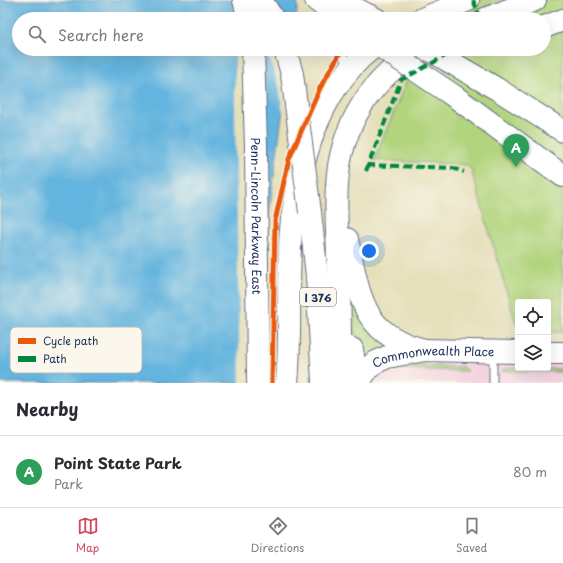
<!DOCTYPE html>
<style>
body{margin:0;font-family:"Playpen Sans",sans-serif;background:#f7f7f7;color:#2b2b33}
.controls{position:absolute;right:12px;bottom:12px;display:grid;overflow:hidden;border-radius:4px;box-shadow:0 4px 16px #0002}
.controls button{width:36px;height:36px;display:grid;place-items:center;padding:0;border:0;border-bottom:1px solid #e1e1e2;background:#fff;color:#2b2b33;font:20px sans-serif}
.you{position:absolute;left:369px;top:251px;width:14px;height:14px;margin:-10px;border:3px solid #fff;border-radius:50%;background:#1a73e8;box-shadow:0 0 0 6px #1a73e833}
.badge{display:grid;place-items:center;width:26px;height:26px;border-radius:50%;background:#d1495b;color:#fff;font-size:13px;font-weight:700}
.pin{position:absolute;translate:-50% -33px;filter:drop-shadow(0 1px 2px #0008)}
.pin::after{content:'';position:absolute;top:21px;width:14px;height:12px;background:inherit;clip-path:polygon(0 0,100% 0,50% 100%)}
.list{margin:0;padding:0;list-style:none}
h2{display:flex;justify-content:space-between;align-items:center;height:52px;margin:0;padding:0 16px;font-size:17px}
h2 small{font-size:13px;font-weight:400;color:#7c7c81}
.list li{display:grid;grid-template-columns:26px 1fr auto;gap:12px;align-items:center;box-sizing:border-box;height:72px;padding:0 16px;border-top:1px solid #e1e1e2}
.list b{display:block;font-size:15px;white-space:nowrap}
.list p{margin:0;font-size:13px;white-space:nowrap;color:#7c7c81}
.list em{font-size:13px;font-style:normal;color:#7c7c81}
.icon{flex:none;width:22px;height:22px;fill:none;stroke:currentColor;stroke-width:2;stroke-linecap:round;stroke-linejoin:round}
.map{position:relative;flex:none;width:563px;height:383px;overflow:hidden}
.search{position:absolute;background:#fff;box-shadow:0 4px 16px #0002;left:12px;right:12px;top:12px;height:44px;display:flex;align-items:center;gap:10px;box-sizing:border-box;padding:0 14px;border-radius:22px;color:#7c7c81;font-size:15px}
.sheet{height:124px;background:#fff}
nav{display:flex;justify-content:space-around;align-items:center;box-sizing:border-box;height:56px;border-top:1px solid #e1e1e2;background:#fff;font-size:11px;color:#7c7c81}
nav a{display:grid;justify-items:center;gap:2px}
nav .on{color:#d1495b}
.map>svg:first-child{display:block}
.built{fill:#f3cfde}
.green{fill:#b1d47d;stroke:#66826e}
.water{fill:#64b4de;stroke:#40729e}
.pier{fill:#e5dfba}
.lines{fill:none;stroke-linecap:round;stroke-linejoin:round}
.lane-casing{stroke:#626d7e;stroke-width:9}
.primary-casing{stroke:#626d7e;stroke-width:24}
.highway-casing{stroke:#626d7e;stroke-width:24}
.lane{stroke:#fff;stroke-width:7}
.primary{stroke:#fff;stroke-width:22}
.highway{stroke:#fff;stroke-width:22}
.highway-bridge-casing{stroke:#626d7e;stroke-width:24;stroke-linecap:butt}
.highway-bridge{stroke:#fff;stroke-width:22}
.quiet{stroke:#00873e;stroke-width:4;stroke-dasharray:8 4;stroke-linecap:butt}
.cycleway-casing{stroke:#fbf7ec;stroke-width:8}
.cycleway{stroke:#e8590c;stroke-width:5}
.labels{text-anchor:middle;dominant-baseline:central;stroke-width:3;stroke-linejoin:round;paint-order:stroke}
.shield{fill:#fbf7ec;stroke:#5e6b89;stroke-width:1}
.shield-label{font-size:11px;font-weight:bold;fill:#1b2f5e}
.street-label{font-size:12px;fill:#1b2f5e;stroke:#fbf7ec}
.key{fill:#fbf7ec;stroke:#b8bbc1;stroke-width:1}
.key-label{font-size:11px;fill:#1b2f5e}
</style>
<div class="map">
<svg width="563" height="383" viewBox="0 0 563 383">
<rect width="100%" height="100%" fill="#fbf7ec"/>
<filter id="ink" filterUnits="userSpaceOnUse"><feTurbulence type="fractalNoise" baseFrequency=".025" numOctaves="2"/><feDisplacementMap in="SourceGraphic" scale="8" xChannelSelector="R" yChannelSelector="G"/><feConvolveMatrix kernelMatrix="1 2 1 2 8 2 1 2 1" color-interpolation-filters="sRGB"/></filter>
<filter id="wash" filterUnits="userSpaceOnUse"><feTurbulence type="fractalNoise" baseFrequency=".012" numOctaves="4" result="noise"/><feDisplacementMap in="SourceGraphic" scale="16" xChannelSelector="R" yChannelSelector="G"/><feGaussianBlur stdDeviation="0.9" result="paint"/><feColorMatrix in="noise" values="0 0 0 0 0 0 0 0 0 0 0 0 0 0 0 0 0 1.4 0 .05"/><feComposite in="paint" operator="in"/></filter>
<g filter="url(#wash)">
<rect width="100%" height="100%" fill="#e5dfba"/>
<!-- built -->
<path class="built" d="M349,347l169,4v17h30v-16h15v31h-214z"/>
<!-- green -->
<g class="green">
<path d="M433,0h130v332h-15v-30h-30v24l-2,-2 -45,-155 -5,-4 -9,-1 -83,-4 33,-80 37,-6 4,-25h96v-30h-102z"/>
<path d="M348,285l52,61 -40,18z"/>
<path d="M404,365l59,2 4,4 -72,-2v1l-10,1 -5,3 11,-7z"/>
<path d="M507,368l56,1v3l-61,-1z"/>
</g>
<!-- water -->
<path class="water" d="M0,0h298l-2,19h-277v30h272l-23,172 -14,162h-254z"/>
<!-- pier -->
<g class="pier">
<path d="M235,49h28l-7,334h-16l-5,-271z"/>
<path d="M266,49h27l-9,72 -5,-35z"/>
</g>
</g>
<g filter="url(#ink)">
<g class="lines">
<!-- lane casing -->
<g class="lane-casing">
<g id="lane">
<path d="M342,49l4,19"/>
<path d="M493,383v-29"/>
</g>
</g>
<!-- primary casing -->
<g class="primary-casing">
<g id="primary">
<path d="M548,353h15"/>
<path id="s1" d="M361,383l1,-6 6,-8 6,-6 13,-6 38,-7 93,2"/>
</g>
</g>
<!-- highway casing -->
<g class="highway-casing">
<g id="highway">
<path d="M244,0l5,19"/>
<path d="M261,0l12,19"/>
<path d="M316,0l26,19"/>
<path d="M338,0l38,19"/>
<path d="M422,19l46,-19"/>
<path d="M485,19l50,-19"/>
<path d="M544,27l19,-7"/>
<path id="s2" d="M253,49l3,97 2,237"/>
<path d="M428,49l69,40 66,42"/>
<path d="M454,96l109,80"/>
<path d="M310,212l7,64 6,107"/>
<path d="M347,239c13,56 13,96 78,111"/>
<path d="M352,349l5,34"/>
<path d="M287,383c5,-55 -1,-110 5,-164 4,-29 11,-56 20,-83 12,-33 31,-65 59,-87"/>
<path d="M341,383c-1,-40 -1,-79 -3,-119 0,-26 -3,-53 -1,-79 3,-58 34,-108 85,-136"/>
</g>
</g>
<!-- lane -->
<use href="#lane" class="lane"/>
<!-- primary -->
<use href="#primary" class="primary"/>
<!-- highway -->
<use href="#highway" class="highway"/>
<!-- highway-bridge casing -->
<g class="highway-bridge-casing">
<g id="highway-bridge">
<path d="M285,49l7,25 18,138"/>
<path d="M384,49l70,47"/>
</g>
</g>
<!-- highway-bridge -->
<use href="#highway-bridge" class="highway-bridge"/>
<!-- quiet -->
<g class="quiet">
<path d="M473,0l8,19"/>
<path d="M367,165l86,3 11,4"/>
<path d="M366,171l35,-91 55,-30 4,-1"/>
</g>
<!-- cycleway casing -->
<g class="cycleway-casing">
<path id="cycleway" d="M272,383l3,-162 14,-62 31,-71 22,-39"/>
</g>
<!-- cycleway -->
<use href="#cycleway" class="cycleway"/>
</g>
</g>
<g class="labels">
<!-- shield labels -->
<rect class="shield" x="300" y="288" width="36" height="18" rx="3"/>
<g class="shield-label">
<text x="318" y="297">I 376</text>
</g>
<!-- street labels -->
<g class="street-label">
<text stroke="none"><textPath href="#s2" startOffset="167">Penn-Lincoln Parkway East</textPath></text>
<text stroke="none"><textPath href="#s1" startOffset="85">Commonwealth Place</textPath></text>
</g>
</g>
<!-- legend -->
<rect x="10" y="327" width="132" height="46" rx="6" class="key"/>
<rect x="18" y="338" width="18" height="6" fill="#e8590c"/>
<rect x="18" y="356" width="18" height="6" fill="#00873e"/>
<g class="key-label">
<text x="43" y="345">Cycle path</text>
<text x="43" y="363">Path</text>
</g>
</svg>
<div class="controls">
<button><svg class="icon" aria-label="locate" viewBox="0 0 24 24"><circle cx="12" cy="12" r="6"/><path d="M12 2v4M12 18v4M2 12h4M18 12h4"/></svg></button>
<button><svg class="icon" aria-label="layers" viewBox="0 0 24 24"><path d="M12 4l9 5-9 5-9-5zM3 14l9 5 9-5"/></svg></button>
</div>
<div class="you"></div>
<div class="pin badge" style="left:516px;top:167px;background:#2e9e5b">A</div>
<div class="search"><svg class="icon" aria-label="search" viewBox="0 0 24 24"><circle cx="10" cy="10" r="6"/><path d="M15 15l6 6"/></svg>Search here</div>
</div>
<section class="sheet">
<h2>Nearby<small></small></h2>
<ul class="list">
<li><span class="badge" style="background:#2e9e5b">A</span><div><b>Point State Park</b><p>Park</p></div><em>80 m</em></li>
</ul>
</section>
<nav>
<a class="on"><svg class="icon" aria-label="map" viewBox="0 0 24 24"><path d="M3 6l6-2 6 2 6-2v14l-6 2-6-2-6 2zM9 4v14M15 6v14"/></svg>Map</a>
<a><svg class="icon" aria-label="directions" viewBox="0 0 24 24"><path d="M12 3l9 9-9 9-9-9zM9 14v-3h6M13 9l2 2-2 2"/></svg>Directions</a>
<a><svg class="icon" aria-label="saved" viewBox="0 0 24 24"><path d="M7 4h10v16l-5-4-5 4z"/></svg>Saved</a>
</nav>
